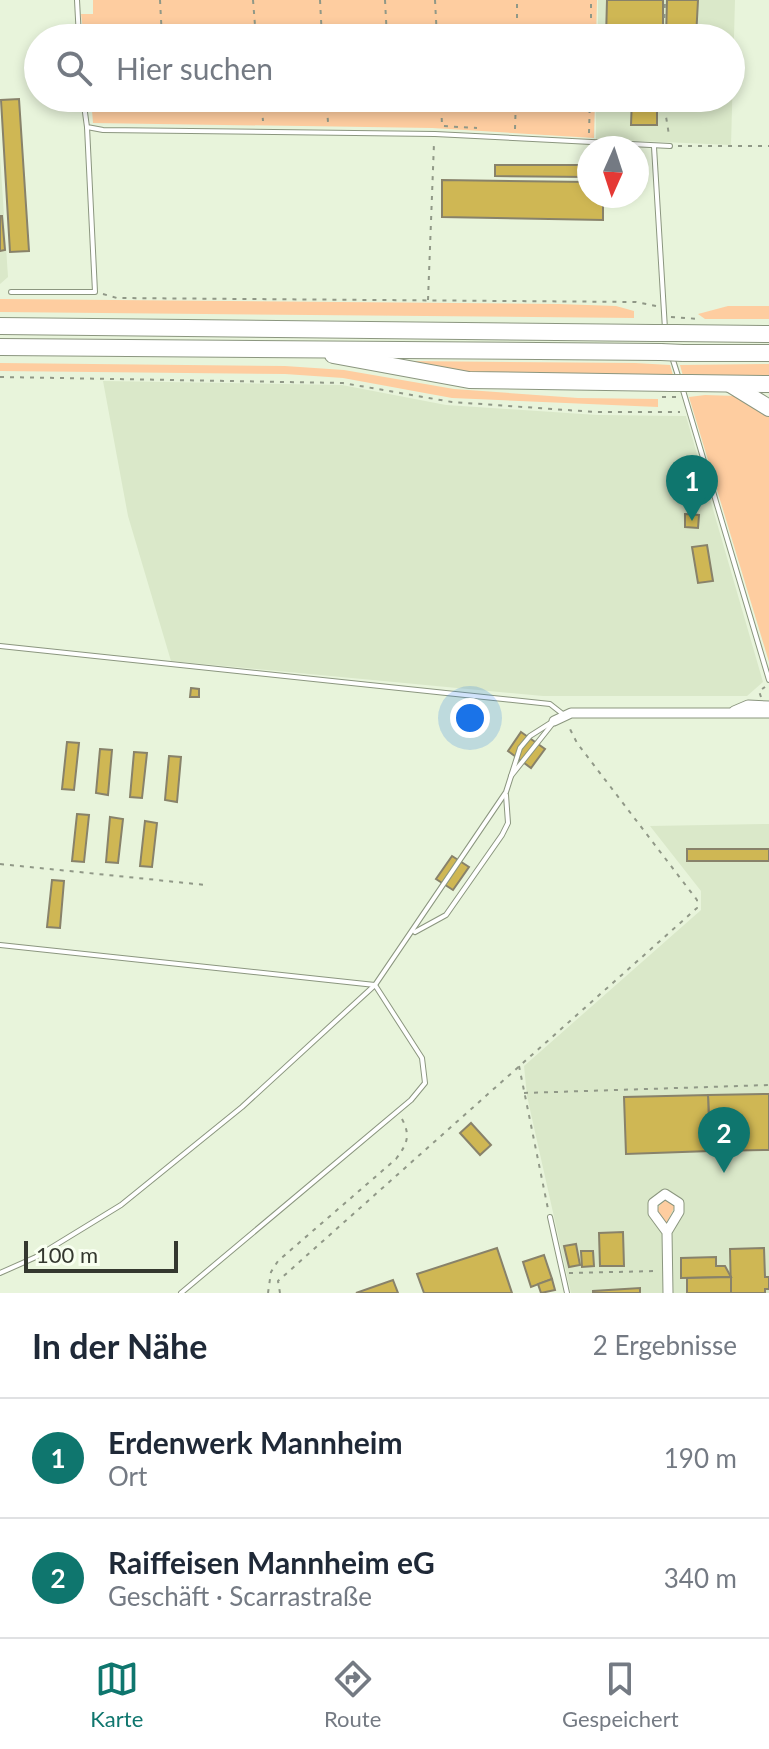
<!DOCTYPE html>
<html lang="de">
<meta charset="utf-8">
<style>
body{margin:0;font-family:Lato,sans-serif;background:#f2f2f3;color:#1f2937}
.compass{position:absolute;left:577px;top:136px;width:72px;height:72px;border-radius:50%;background:#fff;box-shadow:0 4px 12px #0003;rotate:183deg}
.scale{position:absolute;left:24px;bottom:20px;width:154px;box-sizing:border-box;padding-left:8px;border:4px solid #34382f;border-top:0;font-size:22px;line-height:28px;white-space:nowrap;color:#34382f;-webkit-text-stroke:6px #f8fff0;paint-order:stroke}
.you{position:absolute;left:470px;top:718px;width:28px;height:28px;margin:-20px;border:6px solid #fff;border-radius:50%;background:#1a73e8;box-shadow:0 0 0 12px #1a73e833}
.badge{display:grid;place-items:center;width:52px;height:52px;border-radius:50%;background:#0f766e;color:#fff;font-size:26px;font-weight:700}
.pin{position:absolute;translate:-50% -66px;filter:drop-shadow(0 2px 4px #0008)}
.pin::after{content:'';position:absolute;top:42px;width:28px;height:24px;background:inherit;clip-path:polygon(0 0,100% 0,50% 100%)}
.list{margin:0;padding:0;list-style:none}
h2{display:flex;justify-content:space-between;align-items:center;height:104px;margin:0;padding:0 32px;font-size:34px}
h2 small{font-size:26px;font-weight:400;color:#747a83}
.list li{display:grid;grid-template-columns:52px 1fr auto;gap:24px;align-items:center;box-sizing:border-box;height:120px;padding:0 32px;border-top:2px solid #e0e1e3}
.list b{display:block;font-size:30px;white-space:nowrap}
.list p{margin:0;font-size:26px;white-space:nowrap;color:#747a83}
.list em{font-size:26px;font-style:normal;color:#747a83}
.icon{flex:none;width:44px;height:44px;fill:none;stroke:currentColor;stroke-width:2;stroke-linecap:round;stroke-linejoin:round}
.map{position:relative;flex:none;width:769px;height:1293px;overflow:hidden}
.search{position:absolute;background:#fff;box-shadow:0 4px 12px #0003;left:24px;right:24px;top:24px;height:88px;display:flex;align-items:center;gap:20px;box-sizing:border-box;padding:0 28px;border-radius:44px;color:#747a83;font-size:30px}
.sheet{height:344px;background:#fff}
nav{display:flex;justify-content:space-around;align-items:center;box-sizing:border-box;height:112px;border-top:2px solid #e0e1e3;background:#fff;font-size:22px;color:#747a83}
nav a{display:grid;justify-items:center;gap:4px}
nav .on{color:#0f766e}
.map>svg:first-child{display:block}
.built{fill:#dae8c9}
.green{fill:#fecda0}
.building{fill:#cfb754;stroke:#88826a;stroke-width:2}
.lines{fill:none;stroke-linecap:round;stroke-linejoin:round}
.service-casing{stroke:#8b967f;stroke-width:6}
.minor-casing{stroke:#8b967f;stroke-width:11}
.motorway-casing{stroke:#8b967f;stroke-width:18}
.path{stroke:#909887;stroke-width:2;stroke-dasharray:4 6;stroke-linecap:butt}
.service{stroke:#fff;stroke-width:4}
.minor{stroke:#fff;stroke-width:9}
.motorway{stroke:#fff;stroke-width:16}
.motorway-bridge-casing{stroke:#8b967f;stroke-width:18;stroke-linecap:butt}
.motorway-bridge{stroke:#fff;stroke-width:16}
</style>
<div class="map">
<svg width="769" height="1293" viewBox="0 0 769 1293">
<rect width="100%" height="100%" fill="#e8f4db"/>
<!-- built -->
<g class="built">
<path d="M598,0h137l-4,145 -135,-6v-41h135v-60h-133z"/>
<path d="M0,155l8,122 -8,7z"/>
<path d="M103,381l239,4 104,20 151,10 89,1 77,266 -16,14h-204l-372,-35 -43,-145z"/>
<path d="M769,824v469h-198l-44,-197 -3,-30 177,-156v-19l-51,-65z"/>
</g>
<!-- green -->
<g class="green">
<path d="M93,0h504l-1,38h-512l-3,-24h12z"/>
<path d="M91,98h504l-1,40 -162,-10 -339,-5z"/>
<path d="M0,299l558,5 58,2 18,5v7l-634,-6z"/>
<path d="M728,306h41v13h-64l-7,-5z"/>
<path d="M406,361l229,2 35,2 3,10 -218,-1z"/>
<path d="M0,363l285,3 59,4 110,19 124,9 80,1v8l-206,-9 -109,-20 -58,-4 -285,-3z"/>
<path d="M769,364v16l-86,-4 -3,-11z"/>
<path d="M705,395l32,1 32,16v250l-80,-265z"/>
<path d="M665,1199l10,7 -9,18 -9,-15z"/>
</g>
<!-- building -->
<g class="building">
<path d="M607,0h56v34h-5v4h-52z"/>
<path d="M667,0h31l-2,38h-30z"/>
<path d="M632,98h25v27h-26z"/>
<path d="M19,99l10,152 -19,1 -9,-152z"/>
<path d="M495,165h94v12l-94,-1z"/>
<path d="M442,180l147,2v14h14v24l-161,-3z"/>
<path d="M0,216h2l3,34 -5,1z"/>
<path d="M685,514l14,1 -1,13 -13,-1z"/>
<path d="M707,545l6,36 -15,2 -6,-36z"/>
<path d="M191,688l8,1v8h-9z"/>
<path d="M521,732l24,17 -14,19 -23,-17z"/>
<path d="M67,742l12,1 -5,47 -12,-1z"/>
<path d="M100,749l12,1 -4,45 -12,-2z"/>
<path d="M134,752l13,1 -5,45 -12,-1z"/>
<path d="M169,756l12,1 -4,45 -12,-2z"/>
<path d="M77,814l12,1 -5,47 -12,-1z"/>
<path d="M110,817l13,2 -5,44 -12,-1z"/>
<path d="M145,821l12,2 -5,44 -12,-1z"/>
<rect x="687" y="849" width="82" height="12"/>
<path d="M452,856l17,11 -16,23 -17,-11z"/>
<path d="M52,880l12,1 -4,47 -13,-1z"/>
<path d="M769,1094v56l-59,1 -2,-56z"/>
<path d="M708,1095l2,56 -84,3 -2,-57z"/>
<path d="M471,1123l20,22 -11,10 -20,-22z"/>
<path d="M623,1232l1,34h-24l-1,-33z"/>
<path d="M576,1244l4,21 -11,2 -5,-21z"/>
<path d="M497,1248l15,45h-88l-7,-19z"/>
<path d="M764,1248l1,29h4v12h-4v4h-34l-1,-44z"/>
<path d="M581,1251h12l1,15 -12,1z"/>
<path d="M544,1255l8,24 -21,8 -8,-25z"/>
<path d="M716,1257v9h9l6,11 -50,1v-20z"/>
<path d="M731,1277v16h-44v-15z"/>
<path d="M552,1279l3,11 -14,3 -3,-9z"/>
<path d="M393,1280l5,13h-42z"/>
<path d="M640,1288v5h-47v-2z"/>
</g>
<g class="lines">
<!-- service casing -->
<g class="service-casing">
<g id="service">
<path d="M77,0l2,38"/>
<path d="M83,98l4,29 16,3 332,4 235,12"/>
<path d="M654,147l11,182"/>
<path d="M11,292h84l-8,-165"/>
<path d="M672,357l7,22"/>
<path d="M682,387l87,293"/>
<path d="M0,646l550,58 14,11"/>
<path d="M511,776l42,-53"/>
<path d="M415,932l31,-17 56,-80 6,-12 -2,-28"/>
<path d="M0,945l375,40 47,73 3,25 -14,17 -230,193"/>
<path d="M550,1217l17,76"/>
<path d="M0,1273l36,-16 85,-52 121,-98 133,-122 131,-193 14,-44 10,-12 22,-14"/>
</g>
</g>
<!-- minor casing -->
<g class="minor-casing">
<g id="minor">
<path d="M734,711l14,-6 21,1"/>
<path d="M554,721l17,-8h198"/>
<path d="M667,1232l-14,-19v-10l12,-9 14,9v9l-12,20 1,61"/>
</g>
</g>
<!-- motorway casing -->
<g class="motorway-casing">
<g id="motorway">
<path d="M0,326l654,7"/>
<path d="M675,333l94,1"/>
<path d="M0,347l661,5"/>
<path d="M683,353h86"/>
<path d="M333,355l136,25 202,3"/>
<path d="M690,383l79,1"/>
<path d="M730,384l39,24"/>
</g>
</g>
<!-- path -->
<g class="path">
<path d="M160,0l2,38"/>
<path d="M253,0l3,38"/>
<path d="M320,0l2,38"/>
<path d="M385,0l2,38"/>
<path d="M435,0l2,38"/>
<path d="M209,38l46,-10"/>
<path d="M517,38v-38"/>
<path d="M591,38v-38"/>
<path d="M664,38l1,-38"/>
<path d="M166,98l1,19"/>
<path d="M261,98l2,23"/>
<path d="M326,98l2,24"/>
<path d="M441,98l1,28 35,2"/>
<path d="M663,98l6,37"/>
<path d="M515,129l1,-31"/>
<path d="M589,133l1,-35"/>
<path d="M678,146h91"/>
<path d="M103,294l14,4 519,4 20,4"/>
<path d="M428,300l6,-157"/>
<path d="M671,317l29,2"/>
<path d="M0,377l343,6 109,19 143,10h85"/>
<path d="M662,397h15"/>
<path d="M761,697l-2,-6 6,-4"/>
<path d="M0,864l206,21"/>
<path d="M519,1066l29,143"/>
<path d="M524,1093l245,-8"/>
<path d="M569,1273l89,-2"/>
<path d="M268,1293l3,-21 7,-11 118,-102c11,-15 15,-23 6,-40"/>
<path d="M280,1293l-2,-12 419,-373v-8l-120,-157 -9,-18"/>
</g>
<!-- service -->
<use href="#service" class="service"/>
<!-- minor -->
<use href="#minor" class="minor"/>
<!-- motorway -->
<use href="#motorway" class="motorway"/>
<!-- motorway-bridge casing -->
<g class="motorway-bridge-casing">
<g id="motorway-bridge">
<path d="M654,333h21"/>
<path d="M661,352l22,1"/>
<path d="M671,383h19"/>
</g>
</g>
<!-- motorway-bridge -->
<use href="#motorway-bridge" class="motorway-bridge"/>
</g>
</svg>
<svg class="compass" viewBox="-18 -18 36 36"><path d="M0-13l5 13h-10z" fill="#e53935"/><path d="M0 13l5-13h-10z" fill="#747a83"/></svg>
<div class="scale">100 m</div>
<div class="you"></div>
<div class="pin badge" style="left:692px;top:521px">1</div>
<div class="pin badge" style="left:724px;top:1173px">2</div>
<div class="search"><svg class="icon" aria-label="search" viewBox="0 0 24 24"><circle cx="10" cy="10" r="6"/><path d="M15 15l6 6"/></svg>Hier suchen</div>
</div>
<section class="sheet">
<h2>In der Nähe<small>2 Ergebnisse</small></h2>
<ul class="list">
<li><span class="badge">1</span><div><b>Erdenwerk Mannheim</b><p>Ort</p></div><em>190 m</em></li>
<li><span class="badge">2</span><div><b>Raiffeisen Mannheim eG</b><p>Geschäft · Scarrastraße</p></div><em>340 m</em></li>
</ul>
</section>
<nav>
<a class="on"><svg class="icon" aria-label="map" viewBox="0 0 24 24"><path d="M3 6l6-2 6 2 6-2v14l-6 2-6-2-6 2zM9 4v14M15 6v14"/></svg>Karte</a>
<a><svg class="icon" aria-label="directions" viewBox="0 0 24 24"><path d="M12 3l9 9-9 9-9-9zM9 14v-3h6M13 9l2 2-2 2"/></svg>Route</a>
<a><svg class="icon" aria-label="saved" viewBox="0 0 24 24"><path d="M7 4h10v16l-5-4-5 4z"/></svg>Gespeichert</a>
</nav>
